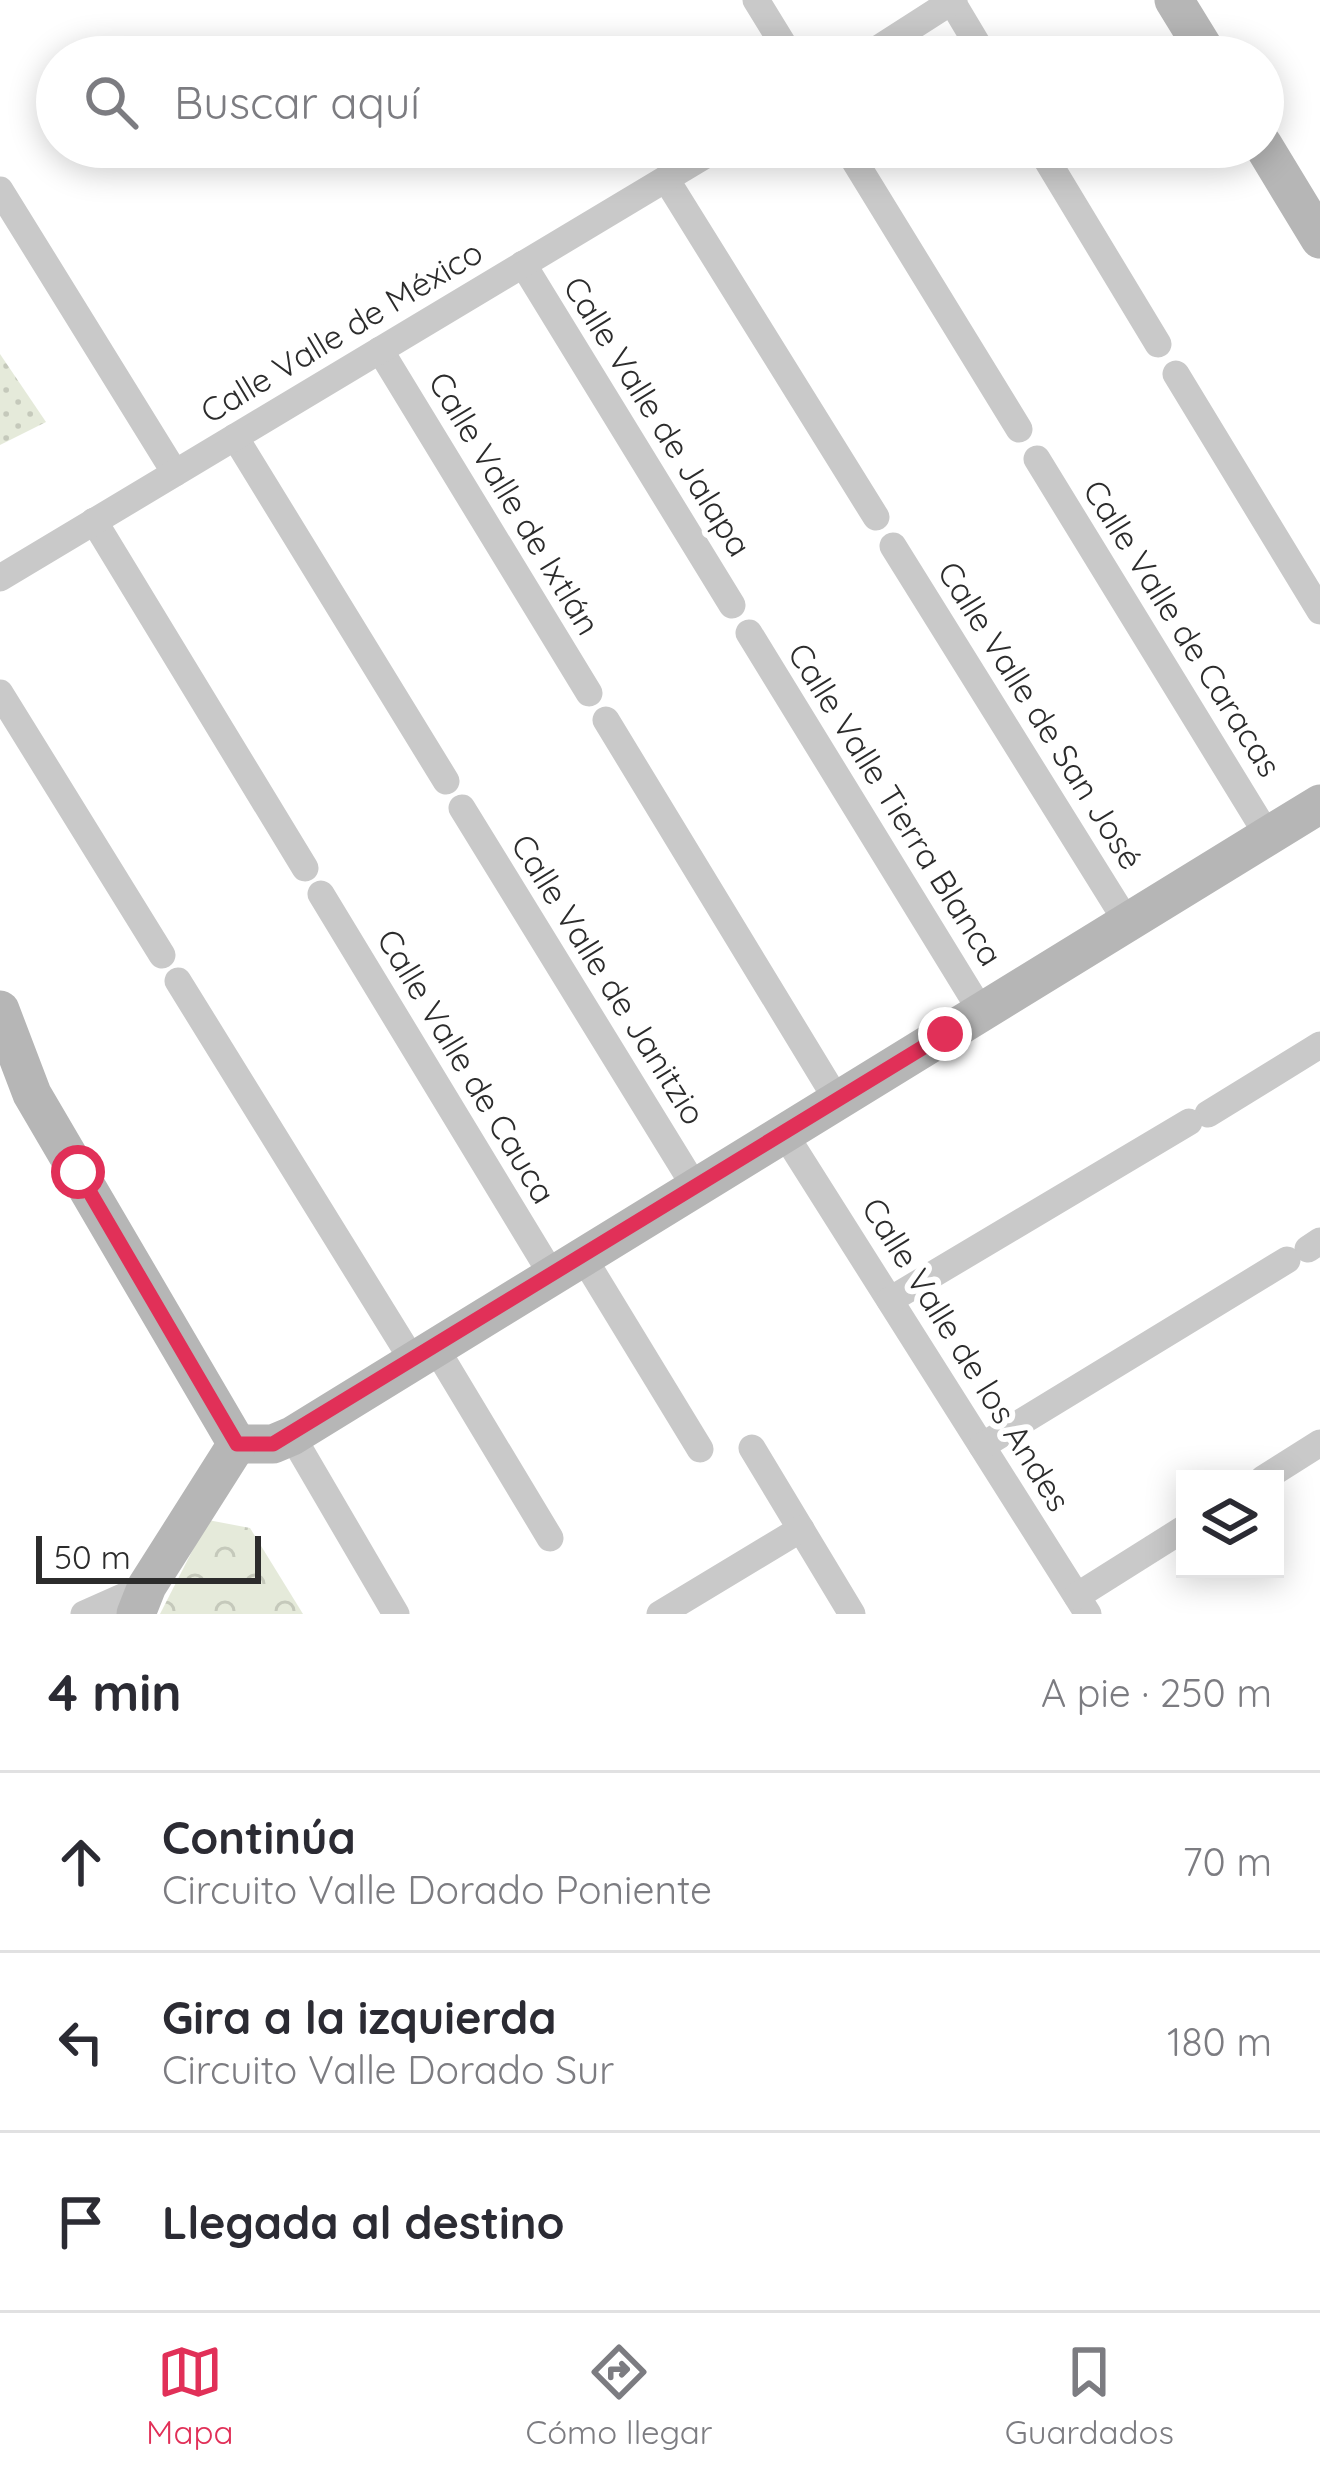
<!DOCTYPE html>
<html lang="es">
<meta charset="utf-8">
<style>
body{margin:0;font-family:Quicksand,sans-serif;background:#f2f2f3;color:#2b2b33}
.controls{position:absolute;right:36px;bottom:36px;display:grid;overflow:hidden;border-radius:0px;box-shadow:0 6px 30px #0003}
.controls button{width:108px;height:108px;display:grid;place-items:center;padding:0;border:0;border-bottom:3px solid #e1e1e2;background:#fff;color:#2b2b33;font:60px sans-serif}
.scale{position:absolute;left:36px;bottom:30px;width:225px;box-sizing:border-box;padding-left:12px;border:6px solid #2c2c2c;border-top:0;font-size:33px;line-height:42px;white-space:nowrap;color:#2c2c2c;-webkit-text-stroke:9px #fff;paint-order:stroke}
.stop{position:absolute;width:36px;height:36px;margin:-27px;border:9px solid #e13058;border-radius:50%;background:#fff}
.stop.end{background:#e13058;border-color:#fff;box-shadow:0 3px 12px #0008}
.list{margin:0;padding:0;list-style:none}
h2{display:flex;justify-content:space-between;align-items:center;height:156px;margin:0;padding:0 48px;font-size:51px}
h2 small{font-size:39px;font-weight:400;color:#7c7c81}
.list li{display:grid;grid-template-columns:78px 1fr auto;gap:36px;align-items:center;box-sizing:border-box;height:180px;padding:0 48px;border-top:3px solid #e1e1e2}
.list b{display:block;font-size:45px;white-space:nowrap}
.list p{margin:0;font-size:39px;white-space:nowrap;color:#7c7c81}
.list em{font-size:39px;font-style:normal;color:#7c7c81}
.icon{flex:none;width:66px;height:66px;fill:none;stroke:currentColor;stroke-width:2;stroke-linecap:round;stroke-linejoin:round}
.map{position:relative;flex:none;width:1320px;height:1614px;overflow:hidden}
.search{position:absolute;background:#fff;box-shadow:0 6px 30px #0003;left:36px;right:36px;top:36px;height:132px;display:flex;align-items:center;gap:30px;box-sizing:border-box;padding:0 42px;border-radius:66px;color:#7c7c81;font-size:45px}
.sheet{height:696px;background:#fff}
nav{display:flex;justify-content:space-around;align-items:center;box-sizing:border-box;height:168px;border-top:3px solid #e1e1e2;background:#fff;font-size:33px;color:#7c7c81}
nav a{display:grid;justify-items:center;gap:6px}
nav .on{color:#e13058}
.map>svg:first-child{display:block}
.grass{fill:url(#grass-dots)}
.park{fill:url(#park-crowns)}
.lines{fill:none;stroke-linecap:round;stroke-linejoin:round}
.street{stroke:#c9c9c9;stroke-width:27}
.secondary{stroke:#b6b6b6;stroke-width:39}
.route{stroke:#e13058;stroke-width:15}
.labels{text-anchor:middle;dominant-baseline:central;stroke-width:12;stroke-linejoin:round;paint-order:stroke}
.street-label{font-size:33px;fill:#2c2c2c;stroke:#fff}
</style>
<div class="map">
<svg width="1320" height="1614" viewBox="0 0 1320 1614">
<defs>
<pattern id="grass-dots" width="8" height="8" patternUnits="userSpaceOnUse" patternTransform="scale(3)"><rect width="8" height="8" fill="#e5eada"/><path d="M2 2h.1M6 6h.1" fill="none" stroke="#c5c9bb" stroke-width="1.8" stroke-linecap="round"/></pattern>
<pattern id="park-crowns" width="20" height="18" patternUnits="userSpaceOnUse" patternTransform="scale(3)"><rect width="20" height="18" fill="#e5eada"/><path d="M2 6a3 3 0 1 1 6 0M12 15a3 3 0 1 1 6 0" fill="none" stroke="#c5c9bb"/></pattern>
</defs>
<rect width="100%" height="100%" fill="#fff"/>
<!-- grass -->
<path class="grass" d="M0,354l46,68 -46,23z"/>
<!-- park -->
<path class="park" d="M208,1520l42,8 53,86h-143z"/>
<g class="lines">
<!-- street -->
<g class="street">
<path d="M756,0l35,57"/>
<path d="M951,0l34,57"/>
<path d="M865,57l89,-57"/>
<path d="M846,147l173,282"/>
<path d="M1039,147l119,197"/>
<path d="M666,179l210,338"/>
<path d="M0,190l175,283"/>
<path d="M523,264l209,341"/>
<path d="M380,350l209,343"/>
<path d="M1176,374l144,237"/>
<path d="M235,437l211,344"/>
<path d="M1037,459l231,377"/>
<path d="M94,521l211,347"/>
<path d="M893,546l234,376"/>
<path d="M0,578l719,-431"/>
<path d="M749,633l232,378"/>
<path d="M0,693l162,262"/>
<path d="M606,720l231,380"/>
<path d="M462,808l233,379"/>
<path d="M321,894l231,381"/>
<path d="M178,981l235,380"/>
<path d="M1208,1114l112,-69"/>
<path d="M784,1133l304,481"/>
<path d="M1308,1249l12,-8"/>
<path d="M583,1257l117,192"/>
<path d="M890,1300l299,-178"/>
<path d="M435,1347l115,191"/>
<path d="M292,1436l104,178"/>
<path d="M982,1446l305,-186"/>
<path d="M752,1448l100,166"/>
<path d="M1263,1479l57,-36"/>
<path d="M1077,1596l108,-68"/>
<path d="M84,1614l63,-28"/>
<path d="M660,1614l141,-85"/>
</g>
<!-- secondary -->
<g class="secondary">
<path d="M1174,0l35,57"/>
<path d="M1263,145l57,94"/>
<path d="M0,1010l32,84 205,350"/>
<path d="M237,1444h36l19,-8 1028,-632"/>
<path d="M136,1614l11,-28 90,-142"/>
</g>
</g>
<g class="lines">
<!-- route -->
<path class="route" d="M78,1172l159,272h36l672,-410"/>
</g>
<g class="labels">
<!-- street labels -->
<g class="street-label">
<text transform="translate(341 331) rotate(-31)">Calle Valle de México</text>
<text transform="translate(658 416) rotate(58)">Calle Valle de Jalapa</text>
<text transform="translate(515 503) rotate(59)">Calle Valle de Ixtlán</text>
<text transform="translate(1183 628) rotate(58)">Calle Valle de Caracas</text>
<text transform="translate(1041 715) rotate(58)">Calle Valle de San José</text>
<text transform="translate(896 804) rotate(58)">Calle Valle Tierra Blanca</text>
<text transform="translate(609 979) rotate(58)">Calle Valle de Janitzio</text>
<text transform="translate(467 1066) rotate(59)">Calle Valle de Cauca</text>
<text transform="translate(967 1354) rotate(58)">Calle Valle de los Andes</text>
</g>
</g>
</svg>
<div class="controls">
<button><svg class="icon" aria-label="layers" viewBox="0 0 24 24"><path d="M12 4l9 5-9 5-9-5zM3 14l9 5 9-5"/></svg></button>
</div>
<div class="scale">50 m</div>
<div class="stop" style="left:78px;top:1172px"></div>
<div class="stop end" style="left:945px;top:1034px"></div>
<div class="search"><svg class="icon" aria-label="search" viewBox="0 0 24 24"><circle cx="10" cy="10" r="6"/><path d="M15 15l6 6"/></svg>Buscar aquí</div>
</div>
<section class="sheet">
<h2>4 min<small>A pie · 250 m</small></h2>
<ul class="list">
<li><svg class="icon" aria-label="ahead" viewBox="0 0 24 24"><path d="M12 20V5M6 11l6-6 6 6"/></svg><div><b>Continúa</b><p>Circuito Valle Dorado Poniente</p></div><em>70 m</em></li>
<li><svg class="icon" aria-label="left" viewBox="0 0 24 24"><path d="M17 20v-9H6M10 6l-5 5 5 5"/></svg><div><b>Gira a la izquierda</b><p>Circuito Valle Dorado Sur</p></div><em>180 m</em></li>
<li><svg class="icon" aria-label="arrive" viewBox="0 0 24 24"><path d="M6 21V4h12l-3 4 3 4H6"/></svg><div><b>Llegada al destino</b></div></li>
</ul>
</section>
<nav>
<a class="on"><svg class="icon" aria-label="map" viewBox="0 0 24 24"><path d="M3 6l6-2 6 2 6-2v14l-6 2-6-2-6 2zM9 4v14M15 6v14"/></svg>Mapa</a>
<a><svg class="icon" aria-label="directions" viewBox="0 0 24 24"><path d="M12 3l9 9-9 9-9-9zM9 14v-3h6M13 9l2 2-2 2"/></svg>Cómo llegar</a>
<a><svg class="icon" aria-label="saved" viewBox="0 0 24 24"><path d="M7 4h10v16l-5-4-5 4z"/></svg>Guardados</a>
</nav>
